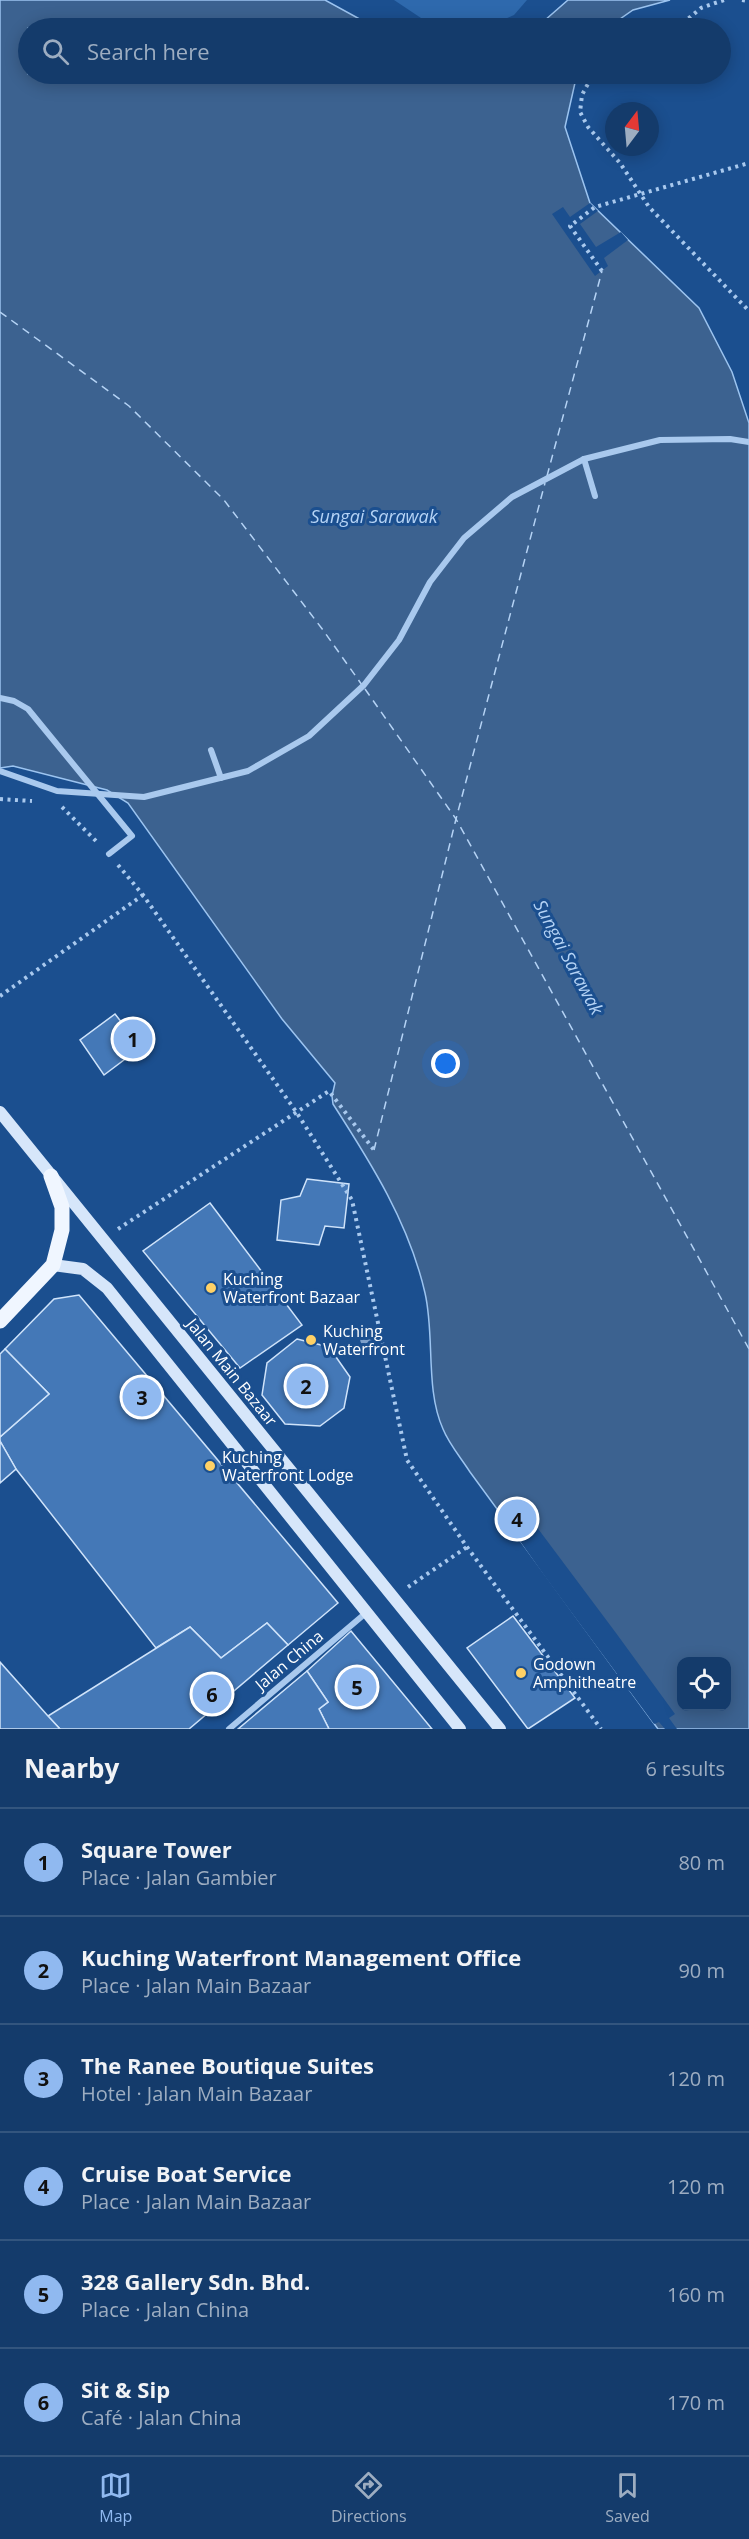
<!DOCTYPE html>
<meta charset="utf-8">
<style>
body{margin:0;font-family:"Open Sans",sans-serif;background:#1d4271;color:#f1f3f6}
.controls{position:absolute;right:18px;bottom:18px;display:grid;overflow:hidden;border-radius:12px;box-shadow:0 3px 15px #0003}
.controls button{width:54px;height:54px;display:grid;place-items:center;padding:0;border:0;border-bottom:2px solid #33557e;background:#143b6b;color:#f1f3f6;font:30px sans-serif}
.compass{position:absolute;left:605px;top:102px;width:54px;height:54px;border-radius:50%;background:#143b6b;box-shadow:0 3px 15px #0003;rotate:16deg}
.you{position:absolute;left:446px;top:1064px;width:21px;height:21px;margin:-15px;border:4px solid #fff;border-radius:50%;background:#1a73e8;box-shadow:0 0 0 9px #1a73e833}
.badge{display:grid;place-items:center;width:39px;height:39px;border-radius:50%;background:#90b9f0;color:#111;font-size:20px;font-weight:700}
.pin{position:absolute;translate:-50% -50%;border:3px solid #fff;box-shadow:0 2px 6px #0006}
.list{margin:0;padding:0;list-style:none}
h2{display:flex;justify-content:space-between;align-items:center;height:78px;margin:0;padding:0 24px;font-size:26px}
h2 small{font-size:20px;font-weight:400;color:#9dadc1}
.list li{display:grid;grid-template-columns:39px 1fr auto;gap:18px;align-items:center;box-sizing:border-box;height:108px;padding:0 24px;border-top:2px solid #33557e}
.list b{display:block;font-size:22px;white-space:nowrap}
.list p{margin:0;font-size:20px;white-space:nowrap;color:#9dadc1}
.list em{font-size:20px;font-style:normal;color:#9dadc1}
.icon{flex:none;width:33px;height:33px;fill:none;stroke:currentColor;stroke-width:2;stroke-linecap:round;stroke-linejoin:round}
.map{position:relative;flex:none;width:749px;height:1729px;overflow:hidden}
.search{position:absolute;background:#143b6b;box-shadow:0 3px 15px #0003;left:18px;right:18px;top:18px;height:66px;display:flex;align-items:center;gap:15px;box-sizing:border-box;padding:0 21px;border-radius:33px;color:#9dadc1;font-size:22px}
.sheet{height:726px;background:#143b6b}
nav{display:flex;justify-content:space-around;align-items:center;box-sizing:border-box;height:84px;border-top:2px solid #33557e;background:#143b6b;font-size:16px;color:#9dadc1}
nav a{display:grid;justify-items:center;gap:3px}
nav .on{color:#90b9f0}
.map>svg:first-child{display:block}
.green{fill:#2e69ad}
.water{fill:#3c6290;stroke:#9cc4f0;stroke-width:1.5;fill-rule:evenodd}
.pier{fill:#1b4f8f}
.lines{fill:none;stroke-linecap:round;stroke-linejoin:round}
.ferry{stroke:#b5d3f5;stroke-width:1.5;stroke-dasharray:8 6;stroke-linecap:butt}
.building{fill:#4478b7;stroke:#cfe3fa;stroke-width:1.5}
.path{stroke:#a9c9ee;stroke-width:4;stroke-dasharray:3 4.5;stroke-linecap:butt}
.street{stroke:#a9c9ee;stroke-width:6}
.secondary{stroke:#d6e6fa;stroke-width:12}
.primary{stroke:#f0f6ff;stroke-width:15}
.street-bridge{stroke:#a9c9ee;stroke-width:6}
.tree{fill:#7ea0ca}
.poi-dot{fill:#ffd166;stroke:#1b4f8f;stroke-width:2}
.labels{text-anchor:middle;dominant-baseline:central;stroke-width:6;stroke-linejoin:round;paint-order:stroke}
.poi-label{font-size:16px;fill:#fff;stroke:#1b4f8f;text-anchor:start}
.street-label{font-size:16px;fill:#fff;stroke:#1b4f8f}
.water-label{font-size:18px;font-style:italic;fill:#b5d3f5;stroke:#1b4f8f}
</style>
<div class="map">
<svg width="749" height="1729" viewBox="0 0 749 1729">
<rect width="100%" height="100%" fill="#1b4f8f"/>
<!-- green -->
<path class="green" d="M394,0h133l-13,15 -29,13h-49z"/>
<!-- water -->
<g class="water">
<path d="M0,0h325l51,28h-348v46h549l-12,53 25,76 109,105 33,64 17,51v1306h-91l-188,-257c-9,-14 -21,-28 -27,-43 -18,-40 -8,-93 -18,-136 -16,-70 -54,-130 -92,-189l-1,-8 3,-13 -53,-64 -154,-216 -21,-13 -94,-24 -13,2zM682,1662h44v44h-44z"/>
<path d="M568,0h102l-37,10 -26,18h-71z"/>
</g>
<!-- pier -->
<g class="pier">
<path d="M590,203l8,8 -18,13 16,23 25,-15 7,8 -24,18 4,8 -13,10 -43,-62 11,-7 7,10z"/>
<path d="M520,1517l6,9 7,-4 83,111 59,81 -6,4 8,11h-12l-6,-7 -5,2 -108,-146 -31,-44 4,-3 -6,-10z"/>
</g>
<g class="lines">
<!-- ferry -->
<g class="ferry">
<path d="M0,312l129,94 95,94 99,130 39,55"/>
<path d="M547,476l55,-205"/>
<path d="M365,689l91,130 293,530"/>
<path d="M374,1150l82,-331 89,-336"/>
</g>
</g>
<!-- building -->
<g class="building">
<path d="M115,1014l26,33 -37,28 -24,-35z"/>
<path d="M307,1179l42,5 -5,44 -19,-2 -6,19 -42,-5 4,-40 19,-4z"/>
<path d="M210,1203l92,122 -62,43 -97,-117z"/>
<path d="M79,1295l259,308 -50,42 -21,-22 -46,35 -31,-31 -34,21 -140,-179 -16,-28v-4l49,-43 -44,-45 49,-50z"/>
<path d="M297,1339l32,8 21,30 -6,31 -24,18 -35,-2 -23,-29 5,-32z"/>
<path d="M5,1349l44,45 -49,43v-83z"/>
<path d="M0,1441l16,28 -16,14z"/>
<path d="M513,1616l62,82 -47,31 -61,-81z"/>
<path d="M267,1623l21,22 -99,84h-129l-12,-13 142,-89 31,31z"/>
<path d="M351,1631l81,98h-103l-10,-20 9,-7 -21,-31z"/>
<path d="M0,1662l48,54 12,13h-60z"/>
<path d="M307,1671l21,31 -9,7 10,20h-91z"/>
</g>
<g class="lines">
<!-- path -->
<g class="path">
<path d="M742,0l7,1"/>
<path d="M677,28l24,-20 23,-8"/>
<path d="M598,74l-8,6 -8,15 -2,17 8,15 32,36 29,44 100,104"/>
<path d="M602,271l-32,-45 25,-19 154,-44"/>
<path d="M0,799l32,2"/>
<path d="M62,807l37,37"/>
<path d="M118,865l25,30 154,218 55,87 55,260 60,87 134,182"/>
<path d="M0,996l143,-101"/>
<path d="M118,1229l211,-138 45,59"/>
<path d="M408,1587l59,-40"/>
</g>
<!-- street -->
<g class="street">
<path d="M584,459l11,37"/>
<path d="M0,698l14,3 14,8 104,127 -23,18"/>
<path d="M211,750l10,28"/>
<path d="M229,1729l138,-117"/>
</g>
<!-- secondary -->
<g class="secondary">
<path d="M0,1112l500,617"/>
<path d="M53,1265l30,4 24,19 353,441"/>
</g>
<!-- primary -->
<path class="primary" d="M0,1321l53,-56 9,-35v-23l-11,-31"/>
<!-- street-bridge -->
<path class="street-bridge" d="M0,771l57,20 87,6 104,-26 61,-35 55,-51 35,-45 31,-58 34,-44 48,-41 72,-38 76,-19 70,-1 19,3"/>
</g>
<!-- trees -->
<circle class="tree" cx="369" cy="1339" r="9"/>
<!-- markers -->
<g class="poi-dot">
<circle cx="211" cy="1288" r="6"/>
<circle cx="311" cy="1340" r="6"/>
<circle cx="210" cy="1466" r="6"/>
<circle cx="521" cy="1673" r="6"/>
</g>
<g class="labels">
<!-- poi labels -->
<g class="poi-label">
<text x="223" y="1279">Kuching<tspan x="223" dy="18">Waterfront Bazaar</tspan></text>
<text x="323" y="1331">Kuching<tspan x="323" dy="18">Waterfront</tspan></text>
<text x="222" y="1457">Kuching<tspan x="222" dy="18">Waterfront Lodge</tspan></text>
<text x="533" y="1664">Godown<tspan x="533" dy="18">Amphitheatre</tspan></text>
</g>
<!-- street labels -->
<g class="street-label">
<text transform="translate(232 1372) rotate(51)">Jalan Main Bazaar</text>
<text transform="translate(289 1660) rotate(-40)">Jalan China</text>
</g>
<!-- water labels -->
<g class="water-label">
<text x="374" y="516">Sungai Sarawak</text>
<text transform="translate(569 957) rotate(62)">Sungai Sarawak</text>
</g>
</g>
</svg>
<div class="controls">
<button><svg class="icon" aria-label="locate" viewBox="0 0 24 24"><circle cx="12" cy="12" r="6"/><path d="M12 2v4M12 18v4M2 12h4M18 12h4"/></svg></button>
</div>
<svg class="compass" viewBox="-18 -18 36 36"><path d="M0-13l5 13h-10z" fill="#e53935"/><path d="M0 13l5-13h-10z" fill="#9dadc1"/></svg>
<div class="you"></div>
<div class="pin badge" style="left:133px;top:1039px">1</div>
<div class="pin badge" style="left:306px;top:1386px">2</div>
<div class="pin badge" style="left:142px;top:1397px">3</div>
<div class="pin badge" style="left:517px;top:1519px">4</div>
<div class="pin badge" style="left:357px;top:1687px">5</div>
<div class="pin badge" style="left:212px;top:1694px">6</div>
<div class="search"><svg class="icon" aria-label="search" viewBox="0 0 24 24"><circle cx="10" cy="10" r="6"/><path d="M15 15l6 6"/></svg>Search here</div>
</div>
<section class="sheet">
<h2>Nearby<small>6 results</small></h2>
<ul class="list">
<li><span class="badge">1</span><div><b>Square Tower</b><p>Place · Jalan Gambier</p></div><em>80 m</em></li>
<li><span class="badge">2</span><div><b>Kuching Waterfront Management Office</b><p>Place · Jalan Main Bazaar</p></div><em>90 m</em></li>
<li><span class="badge">3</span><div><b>The Ranee Boutique Suites</b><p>Hotel · Jalan Main Bazaar</p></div><em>120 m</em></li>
<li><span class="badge">4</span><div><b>Cruise Boat Service</b><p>Place · Jalan Main Bazaar</p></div><em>120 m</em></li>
<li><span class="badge">5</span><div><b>328 Gallery Sdn. Bhd.</b><p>Place · Jalan China</p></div><em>160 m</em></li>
<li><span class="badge">6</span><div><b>Sit &amp; Sip</b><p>Café · Jalan China</p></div><em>170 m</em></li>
</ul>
</section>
<nav>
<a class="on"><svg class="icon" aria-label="map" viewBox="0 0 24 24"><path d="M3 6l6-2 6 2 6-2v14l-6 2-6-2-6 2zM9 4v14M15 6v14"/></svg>Map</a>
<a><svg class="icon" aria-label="directions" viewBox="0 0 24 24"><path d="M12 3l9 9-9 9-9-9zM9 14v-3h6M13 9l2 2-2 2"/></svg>Directions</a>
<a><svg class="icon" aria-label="saved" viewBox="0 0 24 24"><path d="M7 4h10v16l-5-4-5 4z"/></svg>Saved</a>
</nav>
